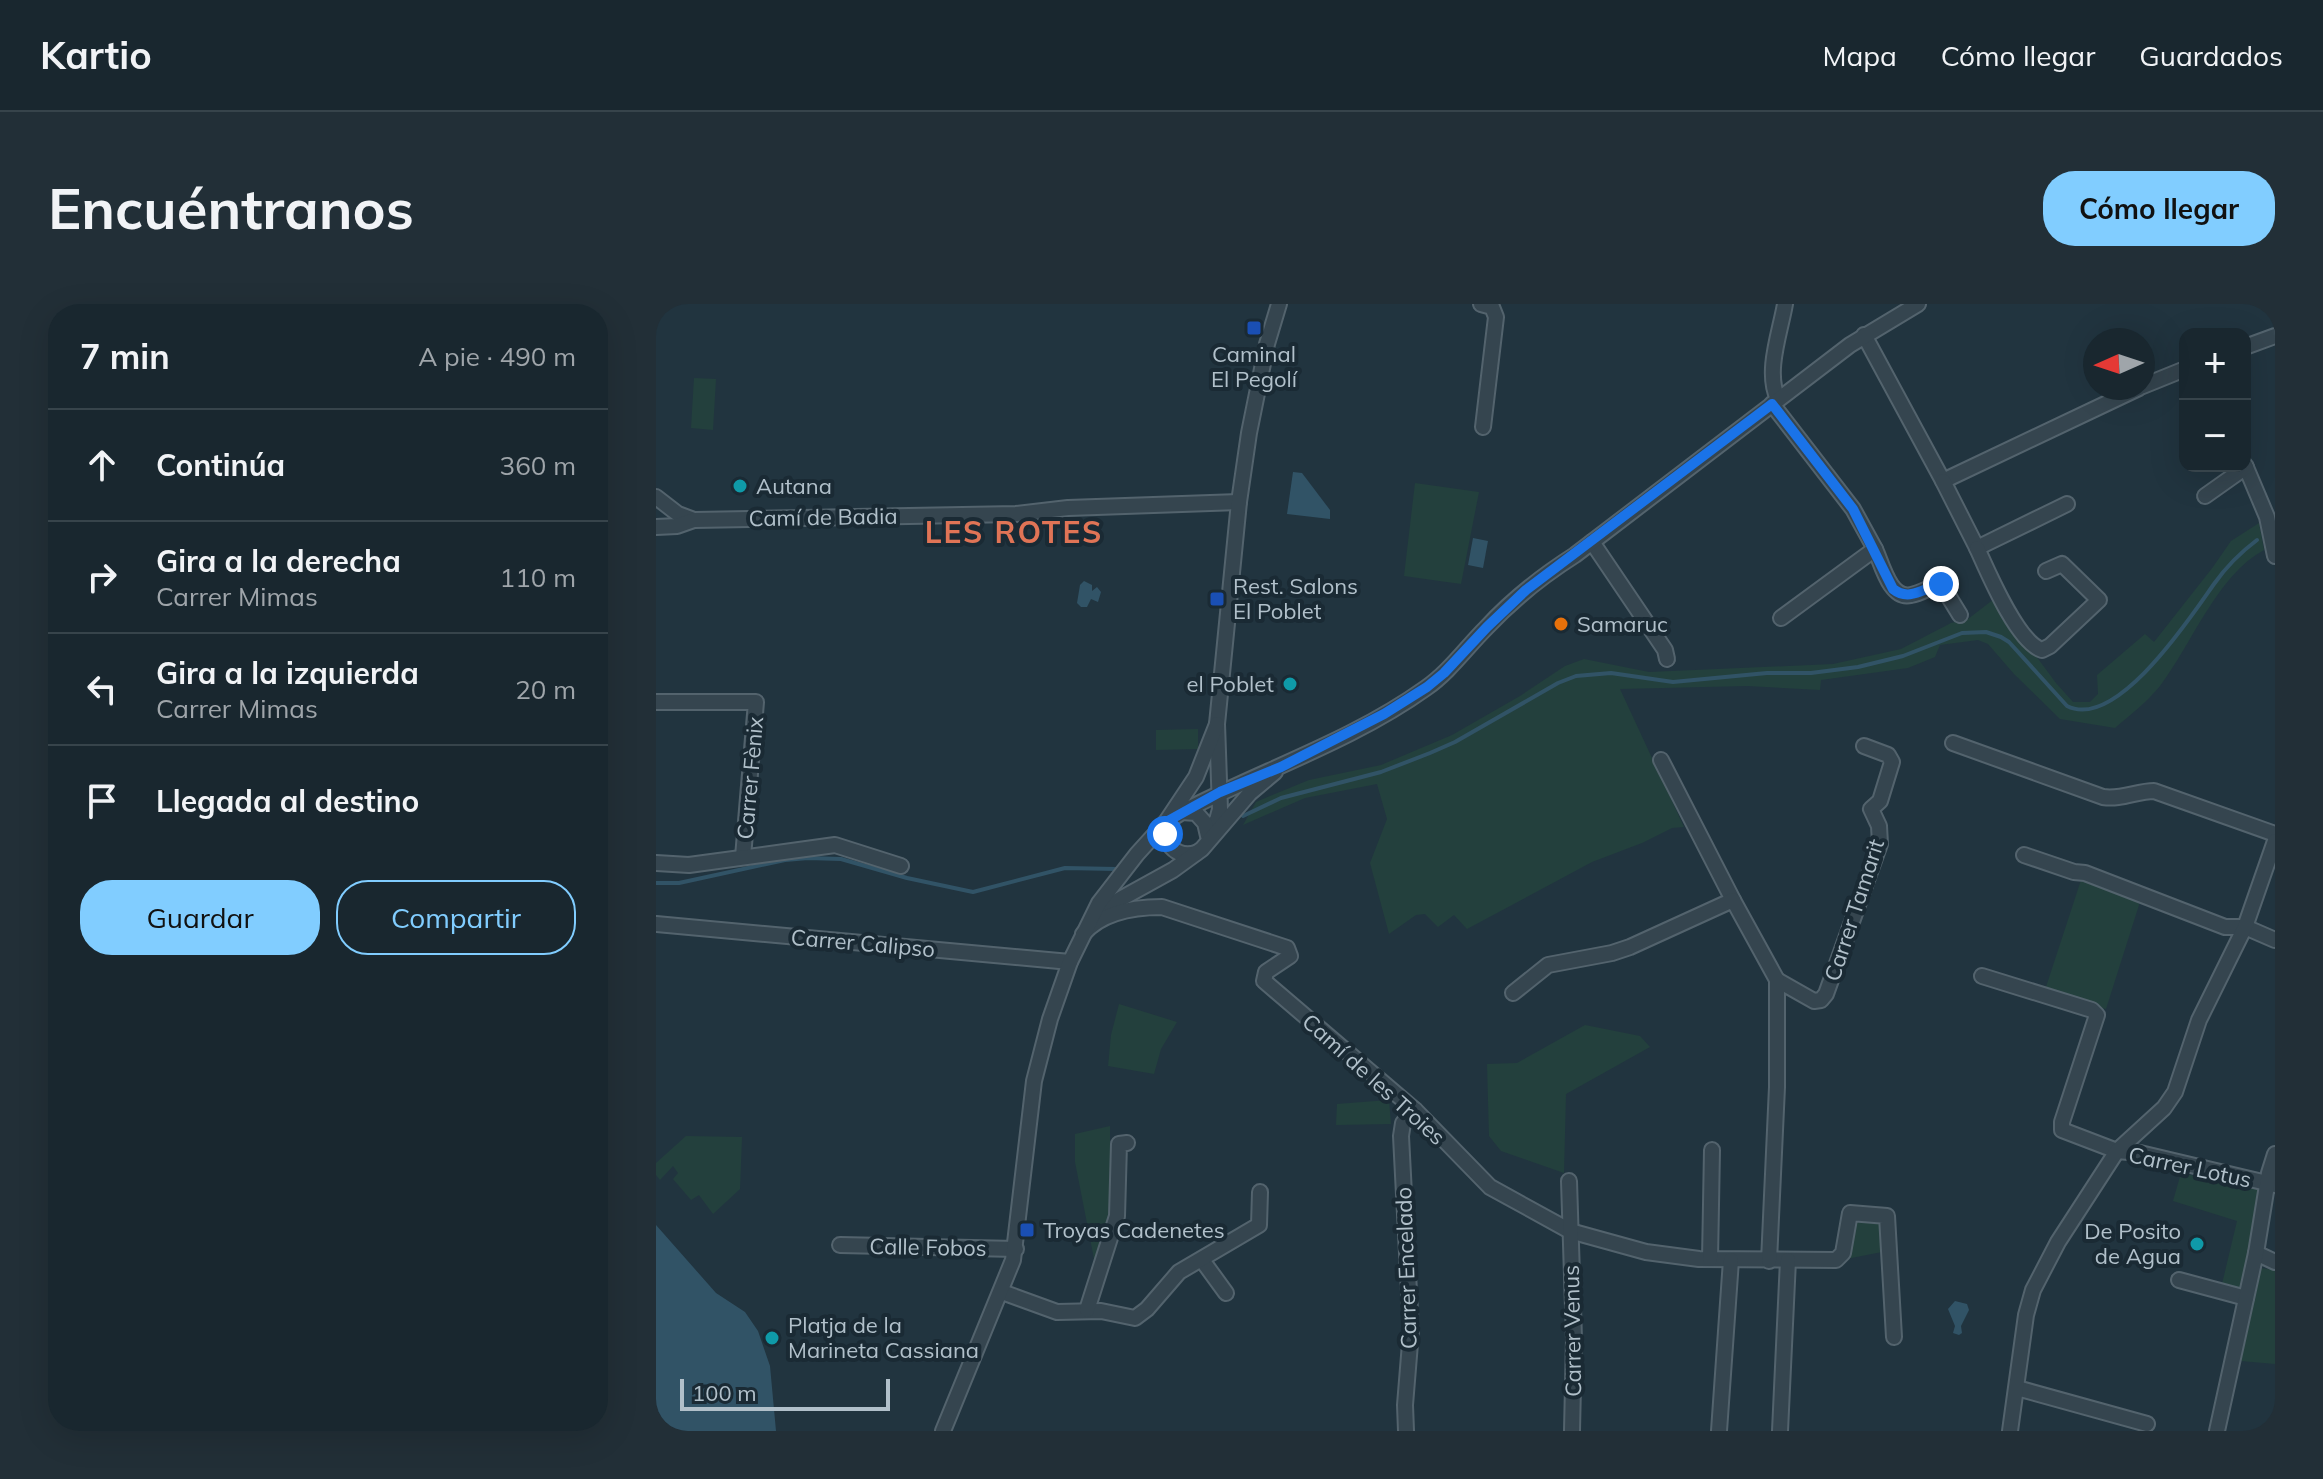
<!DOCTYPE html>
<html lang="es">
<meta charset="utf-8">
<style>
body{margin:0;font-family:Mulish,sans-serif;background:#222f37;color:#f1f3f6}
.controls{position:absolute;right:24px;top:24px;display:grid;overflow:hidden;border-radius:16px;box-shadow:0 8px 32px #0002}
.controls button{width:72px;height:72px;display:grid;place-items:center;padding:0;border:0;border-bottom:2px solid #37444b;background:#19272f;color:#f1f3f6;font:40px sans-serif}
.compass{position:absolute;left:1427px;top:24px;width:72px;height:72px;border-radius:50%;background:#19272f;box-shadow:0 8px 32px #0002;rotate:267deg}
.scale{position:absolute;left:24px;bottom:20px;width:210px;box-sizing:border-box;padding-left:8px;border:4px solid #b1c0ca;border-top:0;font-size:22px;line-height:28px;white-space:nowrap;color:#b1c0ca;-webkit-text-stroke:6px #1a2a34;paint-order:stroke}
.stop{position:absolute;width:24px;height:24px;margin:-18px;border:6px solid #1a73e8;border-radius:50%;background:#fff}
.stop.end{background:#1a73e8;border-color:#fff;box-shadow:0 2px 8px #0008}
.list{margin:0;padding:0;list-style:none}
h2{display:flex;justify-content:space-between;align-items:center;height:104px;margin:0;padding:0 32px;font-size:34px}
h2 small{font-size:26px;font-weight:400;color:#9fa5aa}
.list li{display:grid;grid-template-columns:52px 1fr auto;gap:24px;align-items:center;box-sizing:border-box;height:112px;padding:0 32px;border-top:2px solid #37444b}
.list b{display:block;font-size:30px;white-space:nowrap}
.list p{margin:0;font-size:26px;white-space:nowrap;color:#9fa5aa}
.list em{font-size:26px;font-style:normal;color:#9fa5aa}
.actions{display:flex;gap:16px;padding:24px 32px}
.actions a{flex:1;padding:18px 0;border:2px solid #81cdff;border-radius:32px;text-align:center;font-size:28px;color:#81cdff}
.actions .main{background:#81cdff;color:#111}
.icon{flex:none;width:44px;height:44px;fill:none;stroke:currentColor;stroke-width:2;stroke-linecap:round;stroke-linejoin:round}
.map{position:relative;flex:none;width:1619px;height:1127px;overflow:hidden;border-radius:32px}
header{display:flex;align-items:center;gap:48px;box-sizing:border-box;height:112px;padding:0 40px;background:#19272f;border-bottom:2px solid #37444b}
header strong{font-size:38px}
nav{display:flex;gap:44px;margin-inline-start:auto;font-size:28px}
.intro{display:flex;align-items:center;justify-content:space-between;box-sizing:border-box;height:192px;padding:0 48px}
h1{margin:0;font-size:56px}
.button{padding:20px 36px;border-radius:32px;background:#81cdff;color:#111;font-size:28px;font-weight:700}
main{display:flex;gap:48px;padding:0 48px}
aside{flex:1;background:#19272f;border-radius:32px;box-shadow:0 8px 32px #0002}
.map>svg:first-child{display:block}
.green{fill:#23403d}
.water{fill:#315366}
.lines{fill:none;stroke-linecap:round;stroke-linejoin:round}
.stream{stroke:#315366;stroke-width:4}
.minor-casing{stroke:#53636d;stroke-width:18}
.minor{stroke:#35454f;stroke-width:14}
.route{stroke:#1a73e8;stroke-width:10}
.transit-dot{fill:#1a4fb4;stroke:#1a2a34;stroke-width:3}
.culture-dot{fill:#0f9aa8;stroke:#1a2a34;stroke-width:3}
.food-dot{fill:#e8710a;stroke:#1a2a34;stroke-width:3}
.labels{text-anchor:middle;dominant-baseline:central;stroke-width:8;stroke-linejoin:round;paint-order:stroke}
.poi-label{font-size:22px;fill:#b1c0ca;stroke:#1a2a34;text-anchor:start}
.street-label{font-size:22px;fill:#b1c0ca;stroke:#1a2a34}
.district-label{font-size:30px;font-weight:bold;letter-spacing:2px;fill:#e07456;stroke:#1a2a34}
</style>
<header>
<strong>Kartio</strong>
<nav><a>Mapa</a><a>Cómo llegar</a><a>Guardados</a></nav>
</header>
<div class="intro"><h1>Encuéntranos</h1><a class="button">Cómo llegar</a></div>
<main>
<aside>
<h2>7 min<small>A pie · 490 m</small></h2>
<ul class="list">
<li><svg class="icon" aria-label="ahead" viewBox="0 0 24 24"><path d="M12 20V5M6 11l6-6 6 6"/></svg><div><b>Continúa</b></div><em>360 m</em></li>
<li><svg class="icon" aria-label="right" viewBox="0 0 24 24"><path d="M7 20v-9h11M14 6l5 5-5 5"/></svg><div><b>Gira a la derecha</b><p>Carrer Mimas</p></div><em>110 m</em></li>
<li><svg class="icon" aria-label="left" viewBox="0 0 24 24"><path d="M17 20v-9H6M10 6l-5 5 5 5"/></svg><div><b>Gira a la izquierda</b><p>Carrer Mimas</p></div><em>20 m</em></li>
<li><svg class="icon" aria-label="arrive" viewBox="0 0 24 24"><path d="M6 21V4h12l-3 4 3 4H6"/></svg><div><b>Llegada al destino</b></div></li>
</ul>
<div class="actions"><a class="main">Guardar</a><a>Compartir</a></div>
</aside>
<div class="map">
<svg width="1619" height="1127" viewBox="0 0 1619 1127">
<rect width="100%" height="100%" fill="#21343f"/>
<!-- green -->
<g class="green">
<path d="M38,74l22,1 -3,51 -22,-2z"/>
<path d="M759,179l64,9 -18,92 -57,-8z"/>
<path d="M1603,219l5,27c-47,25 -72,94 -104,136 -13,16 -30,29 -45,42l-55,-9 -46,-45 -26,-30 -10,-4 -38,5 -5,12 -27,11 -87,12 -1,10 -73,-4 -127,3 64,138 -12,1 -30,15 -50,19 -125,67 -13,-14 -16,12 -13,-13 -9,1 -27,19 -19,-71 17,-44 -10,-35 -72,14 -62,27 13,-23 14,-6 39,-16 72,-15 71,-30 68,-39 45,-30 19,-7 65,13 184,-8 68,-15 50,-26 17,-4 26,-20 62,84 17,19h17l8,-8 -1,-19 48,-41 9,8 59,-75 18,-26z"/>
<path d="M542,425v20l-42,1v-20z"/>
<path d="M1426,573l55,22 2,6 -33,104 -61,-19z"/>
<path d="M463,700l58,18 -16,27 -7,25 -46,-8 3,-31z"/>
<path d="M929,721l55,11 10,11 -84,47 -2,79 -63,-22 -12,-15 -2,-72 30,-1z"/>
<path d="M733,796l2,24 -55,1 1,-21z"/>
<path d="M454,822v94l-14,49 -21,-107v-28z"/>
<path d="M30,832l56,1 -2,52 -27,25 -14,-19 -8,5 -18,-21 5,-6 -5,-7 -13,14 -4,-5v-12z"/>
<path d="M1525,869l76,16 5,5 -19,96 -21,-6 15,-63 -64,-20z"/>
<path d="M1214,916l9,2 3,30 -36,7 8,-35z"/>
<path d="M1605,964l14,2v94l-34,-3z"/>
</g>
<!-- water -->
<g class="water">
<path d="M637,168l9,1 28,37v9l-43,-5z"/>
<path d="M817,234l15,3 -5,27 -15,-3z"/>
<path d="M428,277l8,4v6l5,-4 4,5 -3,10 -7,-3 -4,8h-6l-4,-4 3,-18z"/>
<path d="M0,921l60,68 29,19 13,19 12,35 6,65h-120z"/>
<path d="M1299,997l12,3 2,6 -8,16 1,7 -3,2 -6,-2 2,-7 -7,-17z"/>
</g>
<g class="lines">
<!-- stream -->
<g class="stream">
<path d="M587,512l38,-18 100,-26 49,-19 25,-11 103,-59 18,-7 35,-3 62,9 94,-9h44l47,-6 45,-11 59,-23 24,-1 15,5 8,5 58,64c49,25 123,-88 147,-122 12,-17 27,-32 43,-44"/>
<path d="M0,579h23l106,-23 23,-2 33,1 66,19 66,14 92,-24 52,1"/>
</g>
<!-- minor casing -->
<g class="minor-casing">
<g id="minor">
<path d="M825,0l11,3 4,10 -13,110"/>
<path d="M1208,31l79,146 196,-93"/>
<path d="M1589,43l30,-11"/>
<path d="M1487,82l42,-17"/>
<path d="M1122,95c-13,-27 2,-66 7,-95"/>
<path d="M1116,100l81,105 22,40 -94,69"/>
<path d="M1589,161l22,52 8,39"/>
<path d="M1287,177l34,67 90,-44"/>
<path d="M1549,192l41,-29"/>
<path d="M0,193l22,17 16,6"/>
<path d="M0,223l21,-1 17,-6 322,-6 52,-6 171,-6"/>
<path d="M936,238l73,108 2,9"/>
<path d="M1321,244c11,24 40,94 65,102l8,-4 49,-46 -37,-36 -16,7"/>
<path d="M1219,245c7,15 15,51 36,46 11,-2 20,-9 30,-11l19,31"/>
<path d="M0,398h100l-13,155"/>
<path d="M1297,439l150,54c18,3 34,-6 51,-6l121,43"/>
<path d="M1005,456l72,140"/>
<path d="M526,508c81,-42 170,-71 244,-124 23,-16 40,-40 60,-60 26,-28 56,-52 89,-73l275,-210 68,-41"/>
<path d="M552,528l9,-12 3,-11 -3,-85 22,-222 10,-69 18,-89 12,-40"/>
<path d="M540,549c-21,6 -34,-11 -30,-31l16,-10 14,1 9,10 3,13"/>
<path d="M1368,551l50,17 11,1 140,54h20l30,13"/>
<path d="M0,559l33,2 146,-20 66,21"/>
<path d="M442,612l17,-14 58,-32 29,-21 48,-56 25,-21"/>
<path d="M0,620l414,38"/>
<path d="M427,630c19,-22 52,-27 79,-27l125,41 3,8 -24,16 -2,9 151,129 75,77 80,44 76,21 53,7 137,1 7,-7 7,-40 37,3 7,121"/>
<path d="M1326,672l110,34 5,5 -35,107v8l55,21 23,2 135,32"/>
<path d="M1121,676l37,21 7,-1 5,-6 54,-150 -1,-18 -8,-17 9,-8 12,-39 -4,-7 -24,-9"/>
<path d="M857,689l35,-28 64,-12 18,-6 103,-47 44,80v107l-8,174"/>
<path d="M913,877l5,158 -2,92"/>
<path d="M184,941l176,4"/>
<path d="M1600,949l19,9"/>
<path d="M1054,955l2,-109"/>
<path d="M546,956l24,33"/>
<path d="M1523,976l67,18"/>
<path d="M346,988l55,20 44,-1 34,7 12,-9 32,-37 80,-47 1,-33"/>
<path d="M431,1006l30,-94 2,-72 8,-1"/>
<path d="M1361,1084l130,36"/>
<path d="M287,1127l70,-171 21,-179 16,-62 20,-57 29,-59 38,-49 29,-32 30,-45 21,-53"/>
<path d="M750,1127l-1,-26 6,-74 -10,-195 2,-13 12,-13"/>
<path d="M1063,1127l12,-171"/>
<path d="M1124,1127l8,-171"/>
<path d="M1354,1127l16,-116 7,-25 25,-48 59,-91 47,-43 11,-16 24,-72 46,-93 30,-86"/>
<path d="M1561,1127l39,-178 13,-80 6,-19"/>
</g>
</g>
<!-- minor -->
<use href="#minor" class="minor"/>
</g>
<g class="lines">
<!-- route -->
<path class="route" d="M509,530l1,-12 54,-30 61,-25 103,-53 43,-27 17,-14 43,-46 39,-37 246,-186 81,105 40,80c16,13 31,-1 48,-5"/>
</g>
<!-- markers -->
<g class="transit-dot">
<rect x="590" y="16" width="16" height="16" rx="4"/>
<rect x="553" y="287" width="16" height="16" rx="4"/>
<rect x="363" y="918" width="16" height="16" rx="4"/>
</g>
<g class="culture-dot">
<circle cx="84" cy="182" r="8"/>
<circle cx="634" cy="380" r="8"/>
<circle cx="1541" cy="940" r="8"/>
<circle cx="116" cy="1034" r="8"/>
</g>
<circle class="food-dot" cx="905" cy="320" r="8"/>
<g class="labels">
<!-- poi labels -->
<g class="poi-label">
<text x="598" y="50" text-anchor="middle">Caminal<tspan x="598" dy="25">El Pegolí</tspan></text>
<text x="100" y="182">Autana</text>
<text x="577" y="282">Rest. Salons<tspan x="577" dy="25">El Poblet</tspan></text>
<text x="921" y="320">Samaruc</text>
<text x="618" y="380" text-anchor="end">el Poblet</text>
<text x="387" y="926">Troyas Cadenetes</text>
<text x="1525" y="927" text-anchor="end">De Posito<tspan x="1525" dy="25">de Agua</tspan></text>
<text x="132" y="1021">Platja de la<tspan x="132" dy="25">Marineta Cassiana</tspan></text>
</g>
<!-- street labels -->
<g class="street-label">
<text transform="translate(167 213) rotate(-1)">Camí de Badia</text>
<text transform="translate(94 474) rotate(-85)">Carrer Fènix</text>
<text transform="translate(1198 606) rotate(-72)">Carrer Tamarit</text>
<text transform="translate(207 639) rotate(5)">Carrer Calipso</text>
<text transform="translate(718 775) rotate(42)">Camí de les Troies</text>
<text transform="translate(1534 863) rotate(12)">Carrer Lotus</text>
<text transform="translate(272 943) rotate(1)">Calle Fobos</text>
<text transform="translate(750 964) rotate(-92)">Carrer Encelado</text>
<text transform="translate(916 1027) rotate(-91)">Carrer Venus</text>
</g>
<!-- district labels -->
<g class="district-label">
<text x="358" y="228">LES ROTES</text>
</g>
</g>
</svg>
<div class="controls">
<button>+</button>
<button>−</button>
</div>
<svg class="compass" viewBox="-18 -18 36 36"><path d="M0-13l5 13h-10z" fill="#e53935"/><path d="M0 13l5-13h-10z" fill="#9fa5aa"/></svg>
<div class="scale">100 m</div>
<div class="stop" style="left:509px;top:530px"></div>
<div class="stop end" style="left:1285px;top:280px"></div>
</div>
</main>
